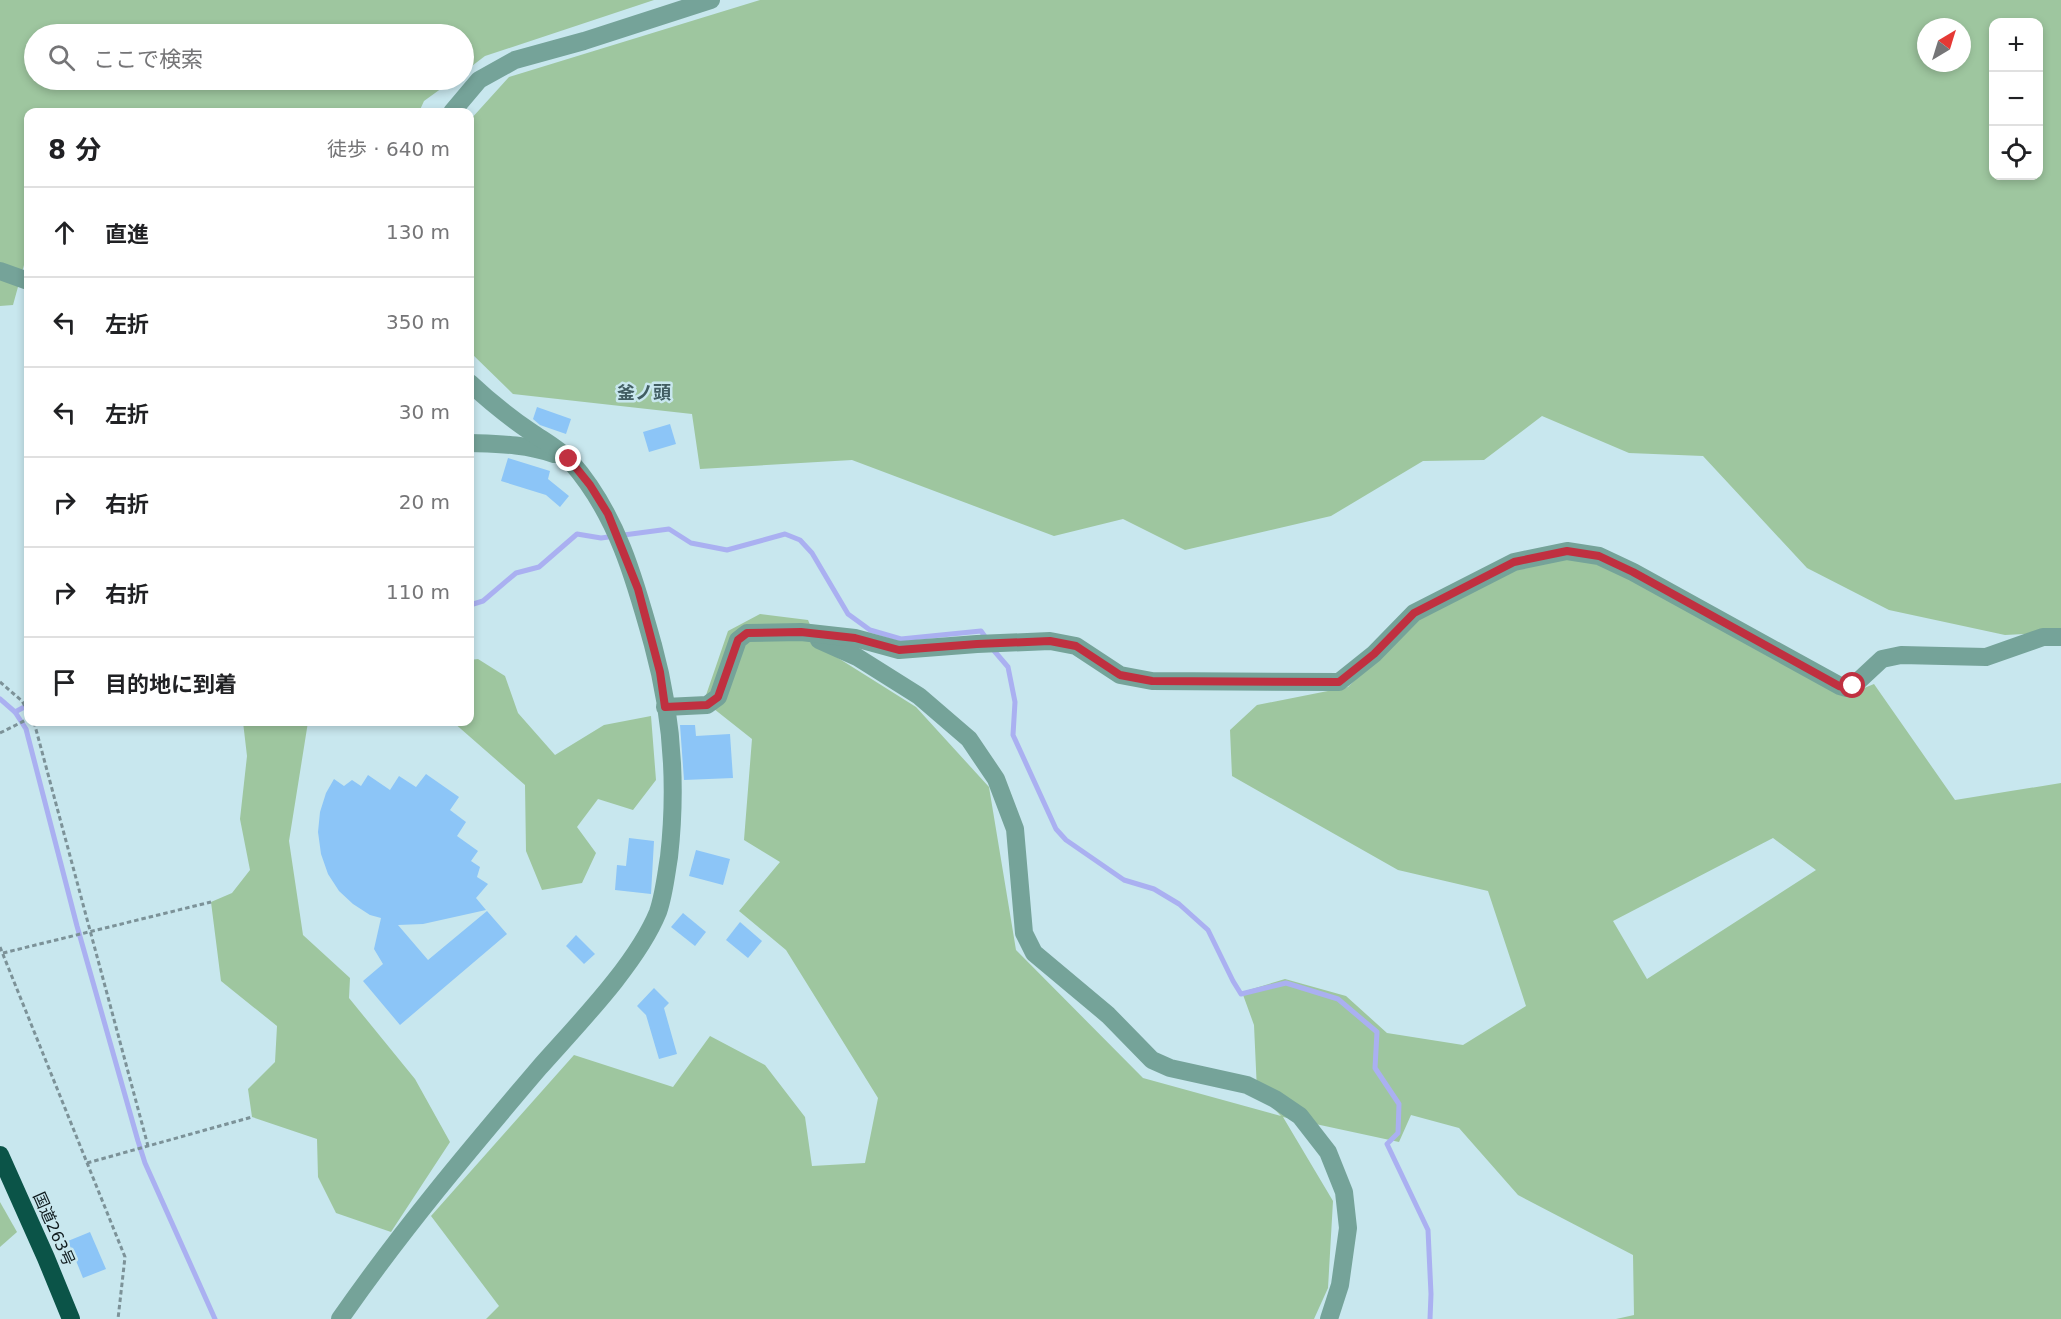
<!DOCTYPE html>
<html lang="ja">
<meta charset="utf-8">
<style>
body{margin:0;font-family:"DejaVu Sans","Noto Sans JP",sans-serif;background:#f2f2f2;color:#202124}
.controls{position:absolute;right:18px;top:18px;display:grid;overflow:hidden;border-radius:12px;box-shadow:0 3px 9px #0003}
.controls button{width:54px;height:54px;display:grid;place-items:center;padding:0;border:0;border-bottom:2px solid #e0e0e0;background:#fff;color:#202124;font:30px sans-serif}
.compass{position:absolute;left:1917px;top:18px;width:54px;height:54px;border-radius:50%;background:#fff;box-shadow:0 3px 9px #0003;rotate:38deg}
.stop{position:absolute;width:18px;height:18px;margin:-14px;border:4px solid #c03040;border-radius:50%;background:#fff}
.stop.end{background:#c03040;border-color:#fff;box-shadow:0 2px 6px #0008}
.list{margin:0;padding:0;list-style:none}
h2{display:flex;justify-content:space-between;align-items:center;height:78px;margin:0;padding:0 24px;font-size:26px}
h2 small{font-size:20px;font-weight:400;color:#757577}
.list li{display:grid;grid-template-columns:39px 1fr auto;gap:18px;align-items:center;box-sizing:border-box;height:90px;padding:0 24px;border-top:2px solid #e0e0e0}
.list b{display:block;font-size:22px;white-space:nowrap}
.list em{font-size:20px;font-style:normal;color:#757577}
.icon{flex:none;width:33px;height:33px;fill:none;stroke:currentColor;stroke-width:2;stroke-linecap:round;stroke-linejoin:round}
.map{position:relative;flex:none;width:2061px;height:1319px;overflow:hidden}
.search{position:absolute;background:#fff;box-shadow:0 3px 9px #0003;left:24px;top:24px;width:450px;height:66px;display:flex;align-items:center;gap:15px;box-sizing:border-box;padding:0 21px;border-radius:33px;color:#757577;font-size:22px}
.panel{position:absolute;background:#fff;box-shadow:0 3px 9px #0003;left:24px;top:108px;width:450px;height:618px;border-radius:12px}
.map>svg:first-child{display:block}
.green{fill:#9ec69f;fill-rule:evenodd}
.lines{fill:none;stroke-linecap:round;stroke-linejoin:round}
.stream{stroke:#aab0f1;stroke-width:5}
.building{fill:#8cc5f7}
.path{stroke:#7c9298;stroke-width:3;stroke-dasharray:4.5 3;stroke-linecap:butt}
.minor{stroke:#75a399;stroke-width:18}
.highway{stroke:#0b5448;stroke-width:18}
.route{stroke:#c03040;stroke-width:8}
.labels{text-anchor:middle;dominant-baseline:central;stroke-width:5;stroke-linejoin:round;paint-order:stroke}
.street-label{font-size:16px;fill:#0e191c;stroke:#c8e7ee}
.neighbourhood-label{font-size:18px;font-weight:bold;fill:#415d62;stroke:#c8e7ee}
</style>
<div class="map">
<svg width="2061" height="1319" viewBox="0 0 2061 1319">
<rect width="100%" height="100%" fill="#c8e7ee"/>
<!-- green -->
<g class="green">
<path d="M0,0h654l-169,56 -21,16v-38h-430v46h419l-29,21 -5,11h-391v153h-4l-11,40 -13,1z"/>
<path d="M760,0h1301v632l-56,3 -116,-25 -82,-42 -104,-112 -74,-3 -87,-37 -58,44 -61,1 -92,55 -146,34 -62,-31 -69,17 -202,-76 -152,9 -8,-55 -179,-20 -43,-42v-232l39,-43zM1994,22h44v154h-44zM1926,27h36v36h-36z"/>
<path d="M1569,554l66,24 212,117 27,-11 81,116 106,-17v536h-445l18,-4 -1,-60 -115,-60 -59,-67 -48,-13 -12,27 -116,-25 50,84 -5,87 -14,31h-828l13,-13 -68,-90 143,-161 99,32 37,-51 55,29 40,52 7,49 53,-3 13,-65 -92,-148 -47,-39 41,-49 -36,-22 8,-101 -48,-38 24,-70 32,-17 48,6 11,26 97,61 73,80 27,163 127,128 138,38 -24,-25 -3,-66 -12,-33 43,-13 61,17 41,37 76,12 63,-39 -38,-115 -90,-21 -166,-94 -2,-46 27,-25 91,-18 68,-68 101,-52zM1773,838l43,32 -169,109 -34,-58z"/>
<path d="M478,659l27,17 13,37 37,42 49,-30 47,-9 5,64 -23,30 -35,-11 -21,28 19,26 -14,30 -40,7 -16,-39 -1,-66 -72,-63h17v-62z"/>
<path d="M243,722h65l-19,119 14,94 47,43 -1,20 66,81 35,63 -59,90 -55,-19 -18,-36 -1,-38 -65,-22 -4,-28 27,-27 2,-36 -56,-45 -10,-79 21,-9 18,-23 -10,-51 7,-63z"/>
<path d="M0,1202l17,30 -17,15z"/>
</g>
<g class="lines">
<!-- stream -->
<g class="stream">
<path d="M470,605l13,-4 33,-28 23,-6 38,-33 24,4 68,-9 22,14 36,7 58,-16 15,6 12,13 36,61 22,16 31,9 80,-8 5,7"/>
<path d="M990,646l18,21 7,35 -2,33 43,94 10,11 58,40 30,9 25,15 29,26 25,51 8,13 45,-11 52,16 39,33 -2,36 24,36 -1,29 -11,11 41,86 3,64 -1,25"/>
<path d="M0,699l15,13 11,17 51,197 61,215 7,22 70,156"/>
<path d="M15,712l13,-7"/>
</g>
</g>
<!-- building -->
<g class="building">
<path d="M537,407l34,12 -5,15 -26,-9 -7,-6z"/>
<path d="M670,424l6,20 -27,8 -6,-20z"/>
<path d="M508,458l42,13 -2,8 21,17 -9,11 -14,-12 -45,-14z"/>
<path d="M680,725h15l1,11 34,-2 3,44 -49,2z"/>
<path d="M426,774l33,23 -9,13 16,12 -9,14 21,15 -7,10 9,6 -3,10 11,7 -12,14 10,12 -63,14 -25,1 30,35 59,-49 20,23 -107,91 -37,-44 20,-17 -9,-15 7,-31 -11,-3 -17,-11 -14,-13 -11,-17 -7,-20 -3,-22 2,-20 6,-19 8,-14 10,7 8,-6 9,6 7,-11 22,15 9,-14 17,11z"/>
<path d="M629,838l25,3 -3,53 -36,-4 2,-25 9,1z"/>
<path d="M696,850l34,9 -7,26 -34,-9z"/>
<path d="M683,913l23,19 -11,14 -24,-19z"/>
<path d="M740,922l22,19 -14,17 -22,-18z"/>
<path d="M576,935l19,19 -11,10 -18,-18z"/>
<path d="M654,988l15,15 -5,5 13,46 -18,5 -13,-44 -9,-9z"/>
<path d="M90,1232l16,37 -23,9 -15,-37z"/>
</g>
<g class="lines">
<!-- path -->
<g class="path">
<path d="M0,682l22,19 6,10"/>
<path d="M34,722l114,424"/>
<path d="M0,733l28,-14"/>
<path d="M0,947l125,310 -7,62"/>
<path d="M3,953l208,-51"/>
<path d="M87,1163l165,-46"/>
</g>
<!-- minor -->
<g class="minor">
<path d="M452,112l27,-32 36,-20 69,-19 127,-41"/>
<path d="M0,271l28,10"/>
<path d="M470,443c28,1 56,1 84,11"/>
<path d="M819,640l38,17 62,39 50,43 27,40 19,50 9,104 10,20 74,62 44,45 18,8 77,17 28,14 25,17 28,36 16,40 4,36 -8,57 -11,34"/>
<path d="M665,707l42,-2 11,-8 20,-57 9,-7 54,-1 54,6 44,12 78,-6 73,-3 26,5 44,29 32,6 187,1 35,-28 40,-41 100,-51 53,-11 32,5 34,16 207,114 7,2 6,-2 29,-27 19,-4 85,2 57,-20h18"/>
<path d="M340,1319c61,-88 130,-170 199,-251 38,-43 98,-104 119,-156 6,-17 8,-37 11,-55 8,-71 3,-143 -16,-212 -18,-65 -36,-131 -82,-183 -10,-12 -27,-21 -40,-30 -22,-15 -42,-31 -61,-49"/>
</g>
<!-- highway -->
<path class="highway" d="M0,1155l46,103 25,61"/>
</g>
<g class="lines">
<!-- route -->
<path class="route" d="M569,459l21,26 18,29 30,75 22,83 5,35 42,-2 11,-8 20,-57 9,-7 54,-1 54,6 44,12 78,-6 73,-3 26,5 44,29 32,6 187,1 35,-28 40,-41 100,-51 53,-11 32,5 34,16 206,114 8,2 6,-2"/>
</g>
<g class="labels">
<!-- street labels -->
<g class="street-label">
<text transform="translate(54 1229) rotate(66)">国道263号</text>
</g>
<!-- neighbourhood labels -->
<g class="neighbourhood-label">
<text x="644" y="392">釜ノ頭</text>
</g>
</g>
</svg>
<div class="controls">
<button>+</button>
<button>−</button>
<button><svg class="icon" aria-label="locate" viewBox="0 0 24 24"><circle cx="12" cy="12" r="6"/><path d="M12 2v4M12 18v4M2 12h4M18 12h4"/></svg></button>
</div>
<svg class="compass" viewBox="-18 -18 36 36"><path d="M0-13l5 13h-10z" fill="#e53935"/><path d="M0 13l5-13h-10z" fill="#757577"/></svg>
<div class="stop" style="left:1853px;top:686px"></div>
<div class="stop end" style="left:569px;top:459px"></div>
<div class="search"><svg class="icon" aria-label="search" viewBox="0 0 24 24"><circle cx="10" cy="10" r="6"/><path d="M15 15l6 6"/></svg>ここで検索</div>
<section class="panel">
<h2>8 分<small>徒歩 · 640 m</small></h2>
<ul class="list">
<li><svg class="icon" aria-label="ahead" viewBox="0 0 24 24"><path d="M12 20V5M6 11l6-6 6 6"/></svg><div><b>直進</b></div><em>130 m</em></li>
<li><svg class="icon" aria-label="left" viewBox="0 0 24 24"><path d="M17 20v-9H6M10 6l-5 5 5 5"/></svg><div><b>左折</b></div><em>350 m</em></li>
<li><svg class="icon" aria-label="left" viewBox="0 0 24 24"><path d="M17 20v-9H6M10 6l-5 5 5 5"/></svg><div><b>左折</b></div><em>30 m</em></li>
<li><svg class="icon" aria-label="right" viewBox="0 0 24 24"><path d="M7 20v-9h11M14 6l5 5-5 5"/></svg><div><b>右折</b></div><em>20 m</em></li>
<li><svg class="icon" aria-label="right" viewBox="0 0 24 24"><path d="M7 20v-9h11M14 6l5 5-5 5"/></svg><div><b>右折</b></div><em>110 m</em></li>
<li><svg class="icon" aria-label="arrive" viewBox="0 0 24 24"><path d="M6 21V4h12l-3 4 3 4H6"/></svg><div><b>目的地に到着</b></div></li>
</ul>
</section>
</div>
